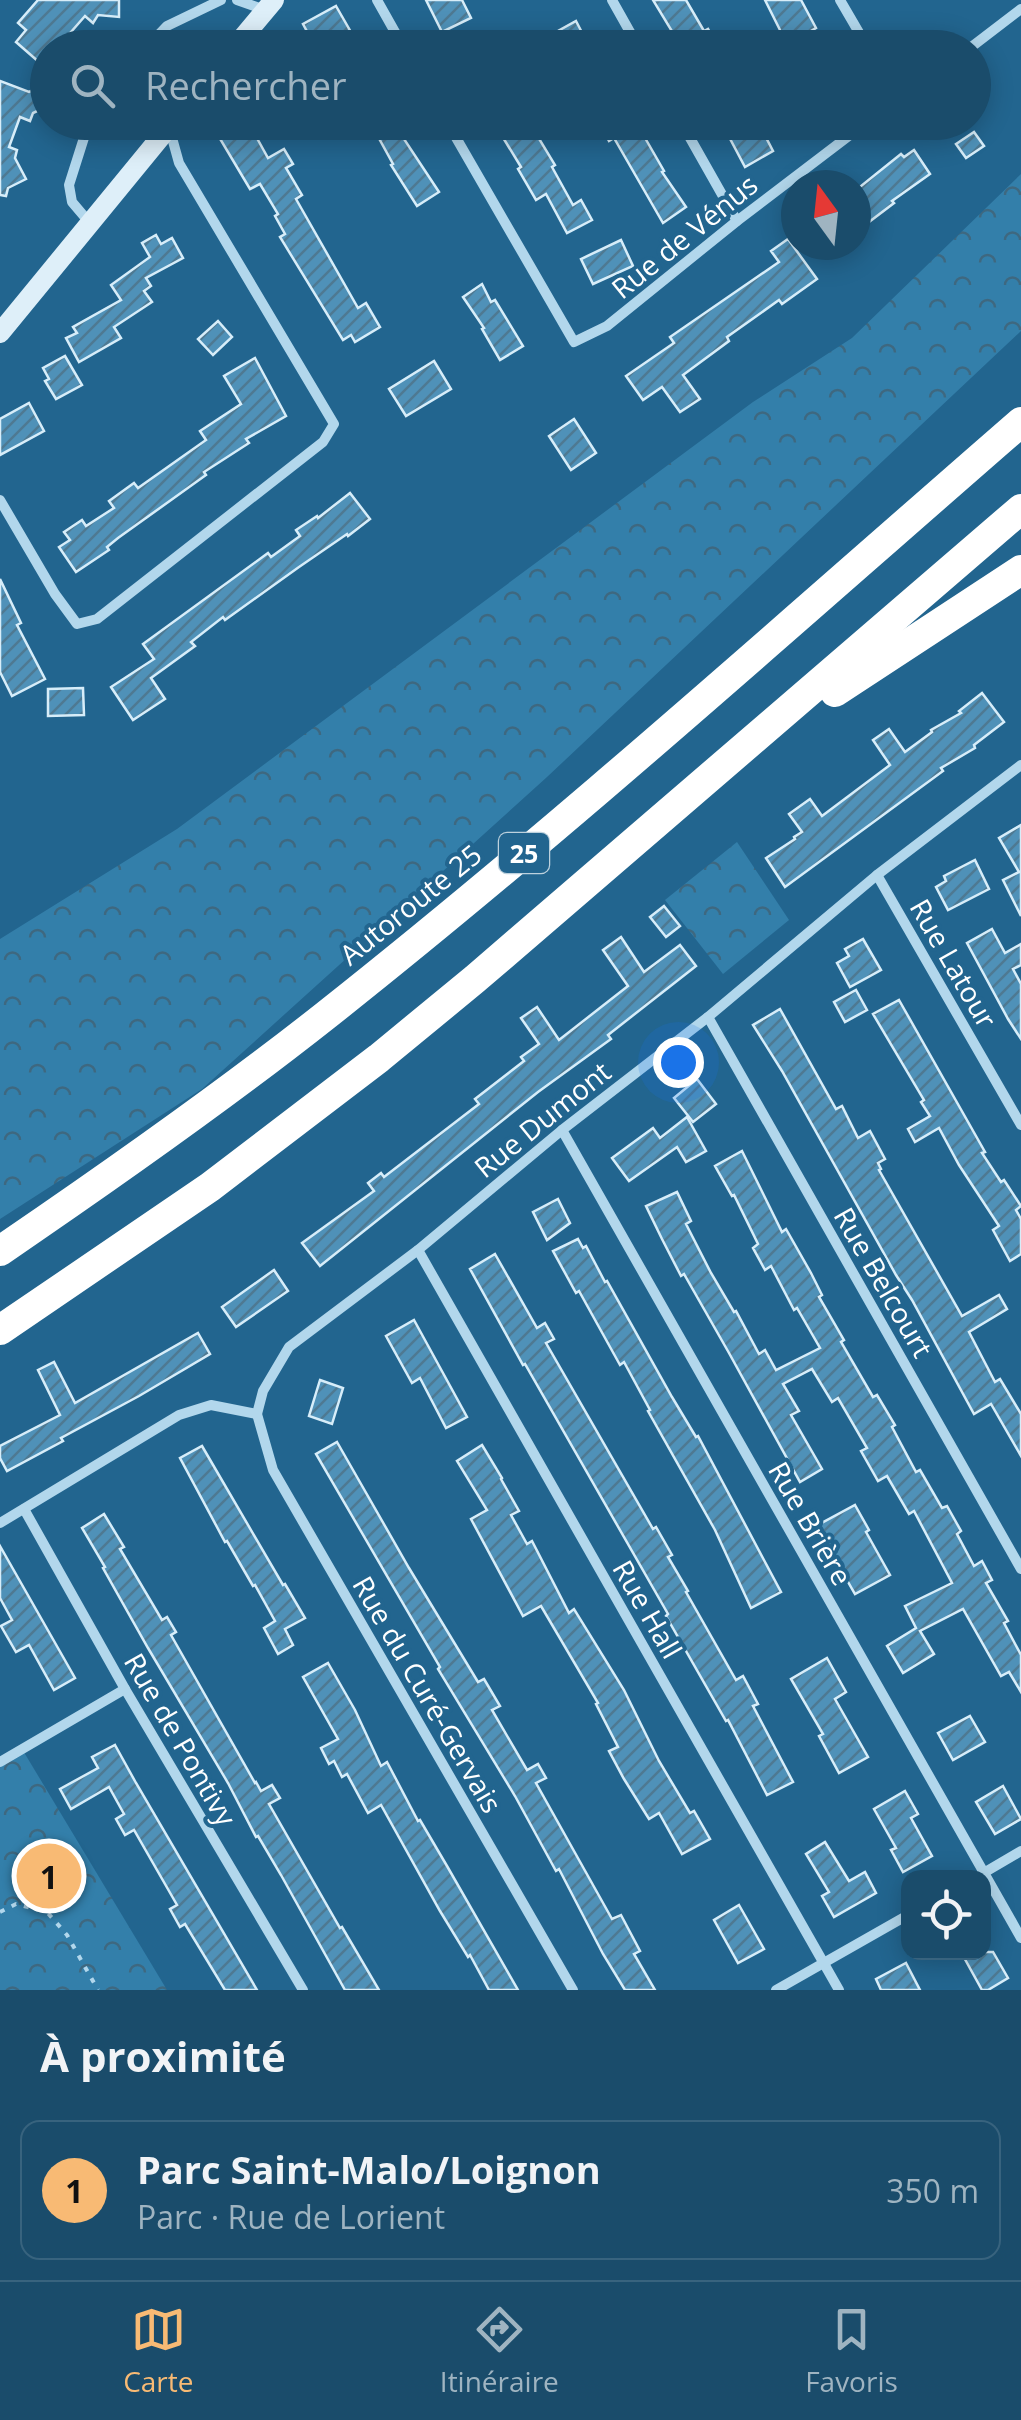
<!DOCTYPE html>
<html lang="fr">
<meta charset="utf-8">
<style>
body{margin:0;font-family:"Open Sans",sans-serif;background:#235371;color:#f1f3f6}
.controls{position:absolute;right:30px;bottom:30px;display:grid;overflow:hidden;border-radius:20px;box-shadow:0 5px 25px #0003}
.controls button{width:90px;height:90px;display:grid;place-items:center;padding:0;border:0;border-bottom:2px solid #38637e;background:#1a4c6b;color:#f1f3f6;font:50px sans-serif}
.compass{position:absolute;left:781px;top:170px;width:90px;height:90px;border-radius:50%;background:#1a4c6b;box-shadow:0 5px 25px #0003;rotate:345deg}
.you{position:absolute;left:678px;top:1062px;width:35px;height:35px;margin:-25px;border:8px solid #fff;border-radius:50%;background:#1a73e8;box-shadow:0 0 0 15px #1a73e833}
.badge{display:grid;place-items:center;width:65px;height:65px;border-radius:50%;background:#f8ba74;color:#111;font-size:32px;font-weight:700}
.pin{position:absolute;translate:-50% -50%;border:5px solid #fff;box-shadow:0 2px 10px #0006}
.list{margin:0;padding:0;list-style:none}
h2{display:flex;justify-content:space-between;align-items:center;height:130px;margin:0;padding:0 40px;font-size:42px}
h2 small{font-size:32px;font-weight:400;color:#9fb4c1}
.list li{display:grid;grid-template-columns:65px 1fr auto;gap:30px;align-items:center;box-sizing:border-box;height:140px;margin:0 20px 20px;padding:0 20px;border:2px solid #38637e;border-radius:20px}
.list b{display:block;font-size:38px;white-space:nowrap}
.list p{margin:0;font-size:32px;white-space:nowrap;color:#9fb4c1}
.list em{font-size:32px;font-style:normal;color:#9fb4c1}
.icon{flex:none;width:55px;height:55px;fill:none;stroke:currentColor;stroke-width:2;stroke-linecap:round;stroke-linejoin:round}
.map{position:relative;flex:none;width:1021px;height:1990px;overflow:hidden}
.search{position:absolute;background:#1a4c6b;box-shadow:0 5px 25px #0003;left:30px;right:30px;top:30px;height:110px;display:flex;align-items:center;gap:25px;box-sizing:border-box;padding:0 35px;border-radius:55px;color:#9fb4c1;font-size:38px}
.sheet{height:290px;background:#1a4c6b}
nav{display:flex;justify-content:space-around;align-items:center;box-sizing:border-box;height:140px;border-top:2px solid #38637e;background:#1a4c6b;font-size:28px;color:#9fb4c1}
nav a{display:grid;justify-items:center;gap:5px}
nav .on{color:#f8ba74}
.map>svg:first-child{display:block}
.forest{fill:url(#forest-crowns)}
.building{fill:url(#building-hatch);stroke:#d7edf9;stroke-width:2.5}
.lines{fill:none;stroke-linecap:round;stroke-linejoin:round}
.path{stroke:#b2d7ec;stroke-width:4;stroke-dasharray:5 8;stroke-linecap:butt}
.street{stroke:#b2d7ec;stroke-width:10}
.secondary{stroke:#deeff9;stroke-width:20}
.highway{stroke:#fff;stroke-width:30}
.labels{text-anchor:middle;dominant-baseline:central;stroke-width:8;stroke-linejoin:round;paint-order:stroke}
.shield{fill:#22658f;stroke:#bdd1dd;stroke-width:2.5}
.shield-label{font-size:25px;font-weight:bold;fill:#fff}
.street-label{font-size:28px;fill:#fff;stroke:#22658f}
</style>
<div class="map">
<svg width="1021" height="1990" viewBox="0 0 1021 1990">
<defs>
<pattern id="forest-crowns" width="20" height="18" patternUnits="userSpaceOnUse" patternTransform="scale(2.5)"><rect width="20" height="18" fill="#337faa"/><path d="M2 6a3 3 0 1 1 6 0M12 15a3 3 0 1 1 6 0" fill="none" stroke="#3e6880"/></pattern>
<pattern id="building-hatch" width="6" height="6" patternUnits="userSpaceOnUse" patternTransform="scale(2.5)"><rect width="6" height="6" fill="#4f91b8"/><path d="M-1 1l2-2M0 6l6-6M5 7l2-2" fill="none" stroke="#4e7992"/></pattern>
</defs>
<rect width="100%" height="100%" fill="#22658f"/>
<!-- forest -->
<g class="forest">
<path d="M1021,174v157l-474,446 -345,312 -202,130v-280l177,-110 576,-427 99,-64z"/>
<path d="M737,842l52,78 -66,54 -58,-74z"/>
<path d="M22,1749l145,241h-167v-228z"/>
</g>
<!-- building -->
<g class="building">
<path d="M38,0h81v17l-21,-2 -5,8 -8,-7 -28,32h-9v22l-32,-28 10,-12 -8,-7z"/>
<path d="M426,0h36l9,18 -29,14z"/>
<path d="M653,0h33l18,31 4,-2 11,19h-43l7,-4 -7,-12 -3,1z"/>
<path d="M765,0h36l15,28 -5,3 6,11 -11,6h-17z"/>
<path d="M336,6l16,28 -7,3 6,11h-35l-13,-24z"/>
<path d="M576,21l14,27h-34l-7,-12z"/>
<path d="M0,81l29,11 19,-9v23l-15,7 -3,8 -10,-4 -11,30 8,3 -2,8 11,21 -18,9 -2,8 -6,-1z"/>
<path d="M234,122h14l20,36 16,-9 9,15 -7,4 16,27 -6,4 62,109 8,-5 14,24 -25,15 -4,-7 -8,5 -63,-103 5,-3 -10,-18 3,-2 -18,-30 -10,5 -34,-57z"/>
<path d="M370,122h48l-18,11 39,59 -22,14 -26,-41 2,-1z"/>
<path d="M512,122h17l26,43 -3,2 21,38 8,-5 11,20 -25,13 -21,-39 -10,6 -18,-31 3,-2 -22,-36z"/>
<path d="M599,122h41l-3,2 27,47 -2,1 24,35 -23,16 -49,-85 -5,3z"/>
<path d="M747,122h11l15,29 -28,16 -18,-34z"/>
<path d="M974,132l10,14 -18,12 -10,-14z"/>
<path d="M914,150l16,24 -38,27 2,2 -25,19 -13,-16v-16l45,-36 3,3z"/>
<path d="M156,235l5,9 11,-6 11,20 -37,20 5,8 -7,5 8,11 -38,25 7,11 -42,24 -13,-24 11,-5 -4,-6 48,-27 -10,-15 39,-28 -8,-14z"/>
<path d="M788,239l29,40 -35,25 -3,-4 -52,37 2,4 -46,34 17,24 -20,13 -18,-25 -19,13 -17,-24 48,-33 -4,-6 109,-75 -8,-11z"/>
<path d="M621,240l12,26 -40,18 -12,-25z"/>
<path d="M482,284l9,18 4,-2 28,46 -23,14 -18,-31 2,-1 -21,-31z"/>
<path d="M218,321l14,16 -19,18 -15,-16z"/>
<path d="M65,356l17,29 -26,14 -11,-18 4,-2 -6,-11z"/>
<path d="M255,358l31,58 -40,23 3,4 -45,29 2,3 -88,63 -11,9 2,3 -33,22 -17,-25 11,-7 -6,-8 18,-12 4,6 28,-18 -5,-7 25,-18 4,5 68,-48 -6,-9 41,-27 -17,-28z"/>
<path d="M434,361l17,28 -45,27 -17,-27z"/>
<path d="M29,403l15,28 -44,24v-36z"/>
<path d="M574,419l22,34 -25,17 -22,-34z"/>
<path d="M350,493l20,26 -22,17 -1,-2 -48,33 -74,53 -2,-3 -32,25 4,4 -44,32 14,21 -32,21 -22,-33 43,-28 -11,-15 125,-91 3,4 29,-21 -4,-6 21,-14 1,2z"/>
<path d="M0,579l21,44 -4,2 28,54 -33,17 -12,-24z"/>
<path d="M83,688l1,27 -36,1v-27z"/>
<path d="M982,693l22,29 -30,23 1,3 -34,20 2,3 -158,116 -19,-29 29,-19 -1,-2 8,-5 -13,-18 21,-15 12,17 68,-51 -17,-25 16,-11 16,23 27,-20 -1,-2 30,-17 -2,-2z"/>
<path d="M1021,825v91l-18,-36 16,-8 -20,-34z"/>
<path d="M975,860l14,29 -41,21 -12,-23 10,-6 -2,-5z"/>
<path d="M664,906l16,20 -14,11 -16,-20z"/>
<path d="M992,929l13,24 16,-9v21l-8,4 8,15v55l-13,-20 -41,-76z"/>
<path d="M621,937l23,35 36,-27 16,21 -88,69 3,4 -73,53 -218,174 -18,-23 72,-52 -6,-8 13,-10 3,4 95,-73 -4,-5 49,-38 -3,-4 18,-13 -18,-26 16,-11 22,33 69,-54 -25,-36z"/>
<path d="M863,939l18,31 -31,17 -13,-24 12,-7 -4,-7z"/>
<path d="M856,990l11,20 -22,12 -11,-20z"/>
<path d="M899,1000l86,152 -3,1 19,29 3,-2 17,26 -5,4 5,9v35l-11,7 -17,-31 6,-4 -40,-61 -20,-37 -24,14 -7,-13 22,-13 -9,-14 3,-2 -51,-86z"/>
<path d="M780,1009l56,100 6,-3 16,32 12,-7 15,28 -7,4 3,6 -2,1 83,146 37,-21 8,14 -38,23 26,50 5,-3 21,35v42l-30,-52 -17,10 -62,-114 -16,-25 -114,-204 -29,-46z"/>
<path d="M697,1079l19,25 -23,18 -19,-24z"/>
<path d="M687,1117l19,34 -20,11 -9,-15 -48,34 -17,-23 41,-30 7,10z"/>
<path d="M742,1151l40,81 4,-3 25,44 11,22 -3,2 25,43 -3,2 32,55 4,-2 18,30 -3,2 24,45 4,-2 22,38 5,-2 14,25 -4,3 17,32 8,-5 10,19 -6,3 22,38 -4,2 17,32v37l-12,-20 -8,4 -38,-67 -43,22 14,23 -31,19 -16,-27 29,-18 -11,-22 47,-23 -38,-72 -5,3 -22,-38 -9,5 -17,-30 6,-3 -29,-50 -6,4 -20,-33 -29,15 16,27 -8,4 31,54 -22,13 -71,-129 -45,-79 -3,2 -19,-37 -16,-33 31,-14 14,29 -5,3 25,49 23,39 2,-1 23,43 6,-4 11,20 44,-22 -23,-40 -3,2 -23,-44 -6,4 -12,-22 5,-4 -24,-49 -2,1 -17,-30z"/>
<path d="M558,1199l12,24 -23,17 -14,-28z"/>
<path d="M578,1239l5,9 3,-2 19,36 2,-1 65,116 24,40 2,-1 83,156 -30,16 -36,-78 -67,-119 2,-1 -26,-48 -4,3 -41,-74 -3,2 -23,-42z"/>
<path d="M495,1254l42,74 8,-5 9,16 -8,4 107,186 3,-2 16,28 -4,2 20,34 -2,1 50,88 7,-4 15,28 -5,2 40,76 -26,13 -39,-75 -2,1 -60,-105 2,-2 -143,-250 -2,1 -53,-96z"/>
<path d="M274,1270l14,21 -52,36 -14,-20z"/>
<path d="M414,1320l53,97 -21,11 -26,-50 -8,5 -26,-47z"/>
<path d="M198,1333l12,21 -71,42 -78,42 2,3 -56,30 -7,-13v-12l60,-31 -22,-45 16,-8 21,41z"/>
<path d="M320,1380l23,8 -11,36 -23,-8z"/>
<path d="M337,1442l72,126 69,114 6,-3 16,27 -8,4 35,60 11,-6 8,14 -10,5 76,136 9,-4 19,36 -6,3 21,36h-30l-22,-36 -44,-85 -3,2 -41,-75 -77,-127 2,-2 -124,-213z"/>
<path d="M482,1445l20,33 -1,1 18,32 -8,4 16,29 5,-3 37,72 5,-4 50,81 35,71 31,52 4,-2 16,28 -28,15 -23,-41 -10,6 -25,-40 -15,-28 9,-4 -22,-43 2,-1 -57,-97 -18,10 -52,-97 16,-9 -30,-49z"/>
<path d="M202,1446l81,139 2,-1 20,34 -20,11 8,16 -15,9 -14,-26 11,-7 -20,-36 -2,1 -26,-45 -2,1 -45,-84z"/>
<path d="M855,1505l14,25 -3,2 24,43 -35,19 -39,-68z"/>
<path d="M104,1514l20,33 -4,2 42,71 5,-3 9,15 -5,3 84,148 1,-1 5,9 11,-6 8,13 -11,6 71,124 2,-1 37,63h-34l-64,-115 -23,-39 -2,1 -28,-54 -80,-135 -45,-80 2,-1 -23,-39z"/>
<path d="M0,1546l75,132 -21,12 -25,-45 -13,7 -15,-26 11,-6 -12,-22z"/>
<path d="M827,1658l19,34 -11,7 33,58 -29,16 -20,-37 4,-2 -32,-55z"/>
<path d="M328,1663l27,47 26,56 6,-4 31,59 2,-1 27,46 71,124h-29l-19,-35 -2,2 -28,-46 -59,-106 -13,8 -21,-39 -5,3 -8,-16 -5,3 -8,-16 17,-9 -35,-62z"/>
<path d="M970,1716l15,26 -32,18 -15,-27z"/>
<path d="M115,1745l21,38 121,207h-32l-40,-66 -5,3 -10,-18 7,-4 -43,-75 -9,5 -9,-16 8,-5 -15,-27 -38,22 -11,-20 38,-21 -6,-11z"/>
<path d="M1003,1786l18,33 -26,15 -19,-32z"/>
<path d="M905,1791l13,23 -7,4 21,38 -29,16 -12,-22 5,-2 -22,-39z"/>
<path d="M825,1842l24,39 16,-9 11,21 -42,24 -12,-21 7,-4 -23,-38z"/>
<path d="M739,1905l25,44 -26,14 -24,-43z"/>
<path d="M961,1952h32l15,26 -20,12h-6z"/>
<path d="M906,1963l14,27h-39l-5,-11z"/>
</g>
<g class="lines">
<!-- path -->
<path class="path" d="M0,1912l16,-8 31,8 20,23 31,55"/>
<!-- street -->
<g class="street">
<path d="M237,0l28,10"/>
<path d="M377,0l27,48"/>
<path d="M612,0l27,48"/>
<path d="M840,0l28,48"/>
<path d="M146,48l21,-22 54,-26"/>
<path d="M970,48l51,-39"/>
<path d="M447,122l127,220 33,-16 130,-105 130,-99"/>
<path d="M681,122l56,99"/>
<path d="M89,222l-17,-20 -3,-17 20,-63"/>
<path d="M0,500l55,94 22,30 20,-5 226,-177 11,-18 -155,-261 -10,-36"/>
<path d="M877,875l144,250"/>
<path d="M708,1017l313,552"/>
<path d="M562,1130l459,808"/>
<path d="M418,1250l421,740"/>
<path d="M257,1414l6,-23 26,-44 129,-97 144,-120 146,-113 169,-142 144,-110"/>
<path d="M257,1414l16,56 300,520"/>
<path d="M24,1509l101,180 178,301"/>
<path d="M0,1523l179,-108 32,-10 46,9"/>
<path d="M0,1762l125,-73"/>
<path d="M975,1878l46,-27"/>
<path d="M776,1990l132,-75"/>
</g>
<!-- secondary -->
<g class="secondary">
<path d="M234,48l40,-48"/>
<path d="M0,333l173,-211"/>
</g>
<!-- highway -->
<g class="highway">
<path d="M835,692l186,-122"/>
<path d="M0,1251c110,-75 220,-152 325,-235 239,-189 466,-394 696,-594"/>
<path d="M0,1330l210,-143 169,-129 96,-79 546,-470"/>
</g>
</g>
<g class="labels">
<!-- shield labels -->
<rect class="shield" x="499" y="833" width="50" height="40" rx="8"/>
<g class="shield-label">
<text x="524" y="853">25</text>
</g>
<!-- street labels -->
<g class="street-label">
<text transform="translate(684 236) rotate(-39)">Rue de Vénus</text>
<text transform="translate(410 904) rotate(-39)">Autoroute 25</text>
<text transform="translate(954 963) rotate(60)">Rue Latour</text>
<text transform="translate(542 1119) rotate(-39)">Rue Dumont</text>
<text transform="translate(884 1282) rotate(60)">Rue Belcourt</text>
<text transform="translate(811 1523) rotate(60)">Rue Brière</text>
<text transform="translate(648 1609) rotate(60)">Rue Hall</text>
<text transform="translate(428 1694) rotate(60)">Rue du Curé-Gervais</text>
<text transform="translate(181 1739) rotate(60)">Rue de Pontivy</text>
</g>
</g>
</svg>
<div class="controls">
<button><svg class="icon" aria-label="locate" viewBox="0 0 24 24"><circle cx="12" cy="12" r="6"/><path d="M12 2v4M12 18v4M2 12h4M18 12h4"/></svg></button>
</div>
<svg class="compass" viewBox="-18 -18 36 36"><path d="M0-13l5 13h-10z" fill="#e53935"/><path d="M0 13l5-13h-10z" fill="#9fb4c1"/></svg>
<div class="you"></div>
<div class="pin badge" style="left:49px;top:1876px">1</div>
<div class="search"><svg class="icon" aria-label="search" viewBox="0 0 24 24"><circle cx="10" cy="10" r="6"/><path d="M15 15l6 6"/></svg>Rechercher</div>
</div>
<section class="sheet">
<h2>À proximité<small></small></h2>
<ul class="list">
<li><span class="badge">1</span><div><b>Parc Saint-Malo/Loignon</b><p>Parc · Rue de Lorient</p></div><em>350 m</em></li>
</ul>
</section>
<nav>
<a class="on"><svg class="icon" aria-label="map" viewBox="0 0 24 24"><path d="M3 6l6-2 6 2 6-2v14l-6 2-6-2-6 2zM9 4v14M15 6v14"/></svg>Carte</a>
<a><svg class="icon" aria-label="directions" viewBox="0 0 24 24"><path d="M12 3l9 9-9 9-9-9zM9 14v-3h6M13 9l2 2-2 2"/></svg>Itinéraire</a>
<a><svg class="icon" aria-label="saved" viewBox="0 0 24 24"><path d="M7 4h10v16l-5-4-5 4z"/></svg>Favoris</a>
</nav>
